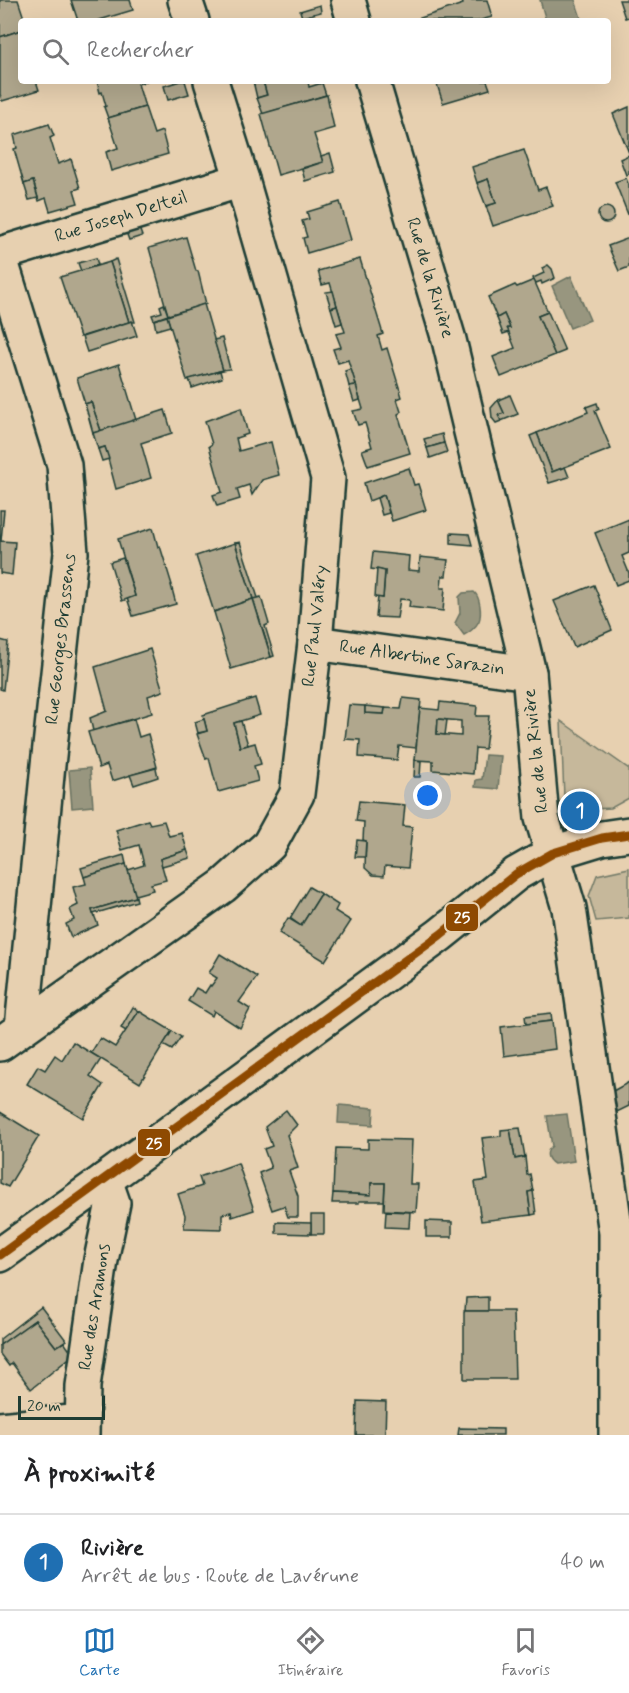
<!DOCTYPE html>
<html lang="fr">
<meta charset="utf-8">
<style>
body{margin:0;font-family:Mynerve,sans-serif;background:#f6f6f6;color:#202124}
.scale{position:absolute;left:18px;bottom:15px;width:87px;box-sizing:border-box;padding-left:6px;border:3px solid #1f3d34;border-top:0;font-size:16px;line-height:21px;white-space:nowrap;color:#1f3d34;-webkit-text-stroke:4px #e7d0b0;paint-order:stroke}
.you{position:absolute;left:428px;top:796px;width:21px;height:21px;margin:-15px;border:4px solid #fff;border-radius:50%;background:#1a73e8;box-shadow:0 0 0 9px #1a73e833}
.badge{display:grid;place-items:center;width:39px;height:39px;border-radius:50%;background:#1f6fb2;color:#fff;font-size:20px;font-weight:700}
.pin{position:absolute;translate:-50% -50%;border:3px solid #fff;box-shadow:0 2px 6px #0006}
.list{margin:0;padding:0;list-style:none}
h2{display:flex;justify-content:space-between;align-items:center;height:78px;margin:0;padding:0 24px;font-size:26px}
h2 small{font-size:20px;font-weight:400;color:#757577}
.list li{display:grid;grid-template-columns:39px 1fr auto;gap:18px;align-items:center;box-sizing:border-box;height:96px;padding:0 24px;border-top:2px solid #e0e0e0}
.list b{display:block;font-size:22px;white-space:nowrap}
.list p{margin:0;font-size:20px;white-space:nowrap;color:#757577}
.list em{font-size:20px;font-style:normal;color:#757577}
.icon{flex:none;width:33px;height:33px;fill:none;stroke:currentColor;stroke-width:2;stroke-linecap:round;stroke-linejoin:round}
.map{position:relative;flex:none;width:629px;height:1435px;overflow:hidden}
.search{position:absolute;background:#fff;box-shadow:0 6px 24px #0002;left:18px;right:18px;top:18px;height:66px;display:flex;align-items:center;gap:15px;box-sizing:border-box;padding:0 21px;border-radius:6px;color:#757577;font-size:22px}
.sheet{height:174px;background:#fff}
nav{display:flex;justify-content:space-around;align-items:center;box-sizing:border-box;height:84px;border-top:2px solid #e0e0e0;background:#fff;font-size:16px;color:#757577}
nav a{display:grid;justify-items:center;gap:3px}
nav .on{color:#1f6fb2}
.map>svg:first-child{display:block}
.green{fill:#c6b89b;stroke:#727a68;stroke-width:1.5}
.water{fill:#98967f;stroke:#687261;stroke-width:1.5}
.building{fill:#b0a78d;stroke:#1f3d34;stroke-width:1.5;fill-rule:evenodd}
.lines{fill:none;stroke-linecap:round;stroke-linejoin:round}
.minor-casing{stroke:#1f3d34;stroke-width:38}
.minor{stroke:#e7d0b0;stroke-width:33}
.bus-1-casing{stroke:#e7d0b0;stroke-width:14}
.bus-1{stroke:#8e4a02;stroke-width:9}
.labels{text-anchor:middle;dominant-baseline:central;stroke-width:4.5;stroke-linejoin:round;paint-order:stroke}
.street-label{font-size:18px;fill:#1f3d34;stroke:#e7d0b0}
.line-badge{stroke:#e7d0b0;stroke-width:2}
.badge-label{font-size:16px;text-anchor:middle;font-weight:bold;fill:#fff}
</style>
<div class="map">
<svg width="629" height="1435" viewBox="0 0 629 1435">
<rect width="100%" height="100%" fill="#e7d0b0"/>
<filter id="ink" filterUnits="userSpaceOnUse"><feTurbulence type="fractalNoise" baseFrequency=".0167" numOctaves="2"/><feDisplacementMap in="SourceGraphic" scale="12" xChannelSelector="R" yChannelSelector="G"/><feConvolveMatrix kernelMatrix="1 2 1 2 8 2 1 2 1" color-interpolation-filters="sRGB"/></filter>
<g filter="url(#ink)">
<!-- green -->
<g class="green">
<path d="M561,721l68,48v29l-18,10 -18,1 -29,-12z"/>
<path d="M629,868v50l-33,3 -7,-25 8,-21z"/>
</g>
<!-- water -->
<g class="water">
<path d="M540,0h35l7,21h-36z"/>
<path d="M571,276l19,44 -20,8 -18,-42z"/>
<path d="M474,592c6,5 8,21 5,29 -3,6 -10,12 -15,14l-9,-12 5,-10 -1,-16 4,-4z"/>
<path d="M485,755l16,1 -3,33 -23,-2 1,-7 6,-1z"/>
<path d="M90,768l3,38 -21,2 -3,-38z"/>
<path d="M339,1105l35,3 -1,17 -35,-2z"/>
<path d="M567,1114l7,47 -20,3c-8,-5 -9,-12 -2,-18l-5,-30z"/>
</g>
<!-- building -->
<g class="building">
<path d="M0,0h18l7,21h-4v9l-21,7z"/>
<path d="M71,0h59l3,10 -37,11h-18z"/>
<path d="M462,0h25l5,17 -15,4h-60v-2l46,-15z"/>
<path d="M619,0h8l2,7v10l-4,1z"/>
<path d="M320,5l1,7 -19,5 -2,-6z"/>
<path d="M21,30v51h15l3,9 -37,11 -2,-7v-57z"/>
<path d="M97,81h50l-9,3 7,23 -37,11 -4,-11 2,-1 -4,-14 -2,1z"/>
<path d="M180,81h5l4,13 -21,6 -4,-14z"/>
<path d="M253,81h10l4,14 -10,3z"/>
<path d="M263,81h45l1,6 13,-4 4,12 -63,19 -6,-16 10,-3z"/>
<path d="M436,81h51l3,8 -47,14z"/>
<path d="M327,95l7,33 -20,6 9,28 -45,13 -17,-61z"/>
<path d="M145,107l9,27 8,-3 6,23 -57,17 -5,-19 12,-4 -10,-30z"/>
<path d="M629,107v46l-16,-39z"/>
<path d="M49,124l5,12 -4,2 8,26 13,-5 9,29 -6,2 4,13 -28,8 -4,-13 -7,3 -6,-20 -9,3 -10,-35 3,-1 -3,-13z"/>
<path d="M524,150l14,40 8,-3 7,19 -60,20 -7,-20 10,-3 -8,-24 -11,4 -5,-16z"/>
<path d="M330,153l5,19 -30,9 -3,-12 21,-7 -2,-6z"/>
<path d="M629,155v19l-3,1 -6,-16z"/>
<path d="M626,178l3,8v31l-14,-35z"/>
<path d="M488,179l8,24 -10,3 -9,-23z"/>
<path d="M33,181l5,17 -9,2 -5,-16z"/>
<path d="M340,202l11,38 -44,13 -4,-15 4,-1 -5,-16 7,-2 -2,-7z"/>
<circle cx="606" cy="215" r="8"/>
<path d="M139,228l3,8 -13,4 -3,-8z"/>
<path d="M186,237l10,34h2l8,33 -38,11 -19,-67z"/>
<path d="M629,238v29l-10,4 -11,-25z"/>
<path d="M96,258l2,7 -17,6 -3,-8z"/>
<path d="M116,259l19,63h-6l-19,-60z"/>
<path d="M360,259l23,75 -5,2 4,14 5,-2 15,49 -5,2 4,13 -3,2 12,39 -42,13 -6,-16 10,-3 -7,-24 -7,2 -5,-14 10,-2 -15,-49 -10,3 -5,-14 8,-2 -5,-13 9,-2 -15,-49 -8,2 -4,-14z"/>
<path d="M110,262l19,60 -49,15 -20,-60z"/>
<path d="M548,265l4,4 3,9 -13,6 -1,-3 -5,2 -3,-5 11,-5 -2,-5z"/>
<path d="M534,280l14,32 -10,4 17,39 -54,22 -8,-20 22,-9 -8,-20h3l-6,-14 -7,4 -9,-21 27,-12 2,2z"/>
<path d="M333,291l4,15 -6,2 -5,-16z"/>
<path d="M164,304l4,11 -14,5 -2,-5 10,-3 -2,-6z"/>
<path d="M204,304l19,66 -36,10 -20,-64z"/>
<path d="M337,306l5,17 -6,2 -5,-17z"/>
<path d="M548,312l17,39 -10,4 -17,-39z"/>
<path d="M504,314l6,14h-3l2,4 -6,2 -6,-16z"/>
<path d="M167,316l3,10 -14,4 -2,-10z"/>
<path d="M132,321l5,15 -50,16 -5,-15z"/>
<path d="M222,338l8,31 -7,1 -9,-30z"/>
<path d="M119,364l17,56 -35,11 -10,-29 -6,2 -8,-26z"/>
<path d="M351,369l5,16 -7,1 -4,-15z"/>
<path d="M220,371l2,7 -30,10 -3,-9z"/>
<path d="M356,385l4,15 -6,2 -5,-16z"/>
<path d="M510,395l8,19 -17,7 -3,-6 6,-2 -6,-13z"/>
<path d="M498,400l6,13 -6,2 3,6 -5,2 -4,-5 -1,-10z"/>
<path d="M91,402l10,29 -8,2 -8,-29z"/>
<path d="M597,403l2,6 -4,2 16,38 -59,23 -15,-39 51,-21 -2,-5z"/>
<path d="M241,408l7,26 -12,4 3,13 32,-9 8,33 -17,5 -10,15 -3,-10 -12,4 3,10 -23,7 -4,-11 9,-3 -13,-46 3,-2 -7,-23z"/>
<path d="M165,410l7,23 -31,10 10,35 -35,11 -11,-42 -7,2 -5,-16z"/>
<path d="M537,433l15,39 13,-5 4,10 -20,6 -19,-47z"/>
<path d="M442,434l2,9 -17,5 -3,-9z"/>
<path d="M444,443l3,9 -17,6 -3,-10z"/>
<path d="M105,447l4,12 -7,2 -4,-12z"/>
<path d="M409,468l5,17 4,-1 8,26 -34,11 -8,-26 -15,6 -5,-18z"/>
<path d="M384,495l5,18 -7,2 -5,-17z"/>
<path d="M0,510h4l-3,31 14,1 -3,33 -12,-2z"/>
<path d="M629,519v34l-7,3 7,17v7l-13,5 -21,-52z"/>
<path d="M153,528l5,19 2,-1 12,39h-1l5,19 -43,12 -6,-18 8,-2 -17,-57z"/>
<path d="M451,533l18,1 3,11 -21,-2z"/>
<path d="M240,542l18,56 -5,1 -18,-56z"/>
<path d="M235,543l18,56 -39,13 -18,-56z"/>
<path d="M373,552l36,4 -1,14 11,1 1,-14 28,3 -2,16h-4l-1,12h4l-2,23 -34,-4 1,-7 -10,-1 -3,19 -21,-1 2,-20 5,1 2,-27 -14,-2z"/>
<path d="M123,558l12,38 -13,5 -12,-39z"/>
<path d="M377,569l8,2 -2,27 -8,-1z"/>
<path d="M594,585l18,45 -38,17 -20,-46z"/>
<path d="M261,597l8,27 -4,2 9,30 -3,1 -18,-58z"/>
<path d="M253,599l18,58 -40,12 -17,-57z"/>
<path d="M0,640l8,2 -5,48 -3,-1z"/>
<path d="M150,649l13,42 -15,5 4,17 -59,18 -3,-13 17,-7 -12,-44z"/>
<path d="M255,698l5,17 -26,8 6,24 15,-4 6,21 -7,2 4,15 -40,11 -9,-34 -3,1 -9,-25 10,-3 -4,-16z"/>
<path d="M403,698l18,2 -5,48 -17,-2 -2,14 -38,-3 1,-17 -15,-1 4,-34 16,1v7l19,1 1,-6 16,1z"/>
<path d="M440,702l37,4 -1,10h13l-4,33 -10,-1 -2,26 -40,-4v-9l-18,-1 5,-52 19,2zM438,719l23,2v15l-24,-2z"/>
<path d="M365,706l20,2 -1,6 -19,-1z"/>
<path d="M134,719l5,18 9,-3 9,33 -45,14 -5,-16 -8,3 -11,-36z"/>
<path d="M204,719l3,12 -9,2 -3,-11z"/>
<path d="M438,719l9,1 -2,15 -8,-1z"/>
<path d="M241,721l7,24 -8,2 -6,-24z"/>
<path d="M415,760l6,1 -1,16h-6z"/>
<path d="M156,768l2,9 -24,8 -4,-10z"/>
<path d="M359,801l46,4 -2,21 9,1 -4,41 -23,-2 -1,10 -11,-1 -8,-7 1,-27 -3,-1 1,-18 -8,-1z"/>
<path d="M148,820l2,4 14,-3 5,15 13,-3 5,17 -27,9 6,21 -15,4 2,6 -18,5 -7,-25 16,-5 -5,-20 -17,5 -6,-20z"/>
<path d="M357,840l9,1 -1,16h-10z"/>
<path d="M187,850l3,8 -28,8 -2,-7z"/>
<path d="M124,855l2,9 -42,13 -3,-9z"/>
<path d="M126,864l10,33 -44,13 6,15 -27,12 -5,-13 8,-4 -4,-11 8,-4 -5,-18 13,-3 -2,-7z"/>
<path d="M309,887l12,7 -20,32 -11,-8z"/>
<path d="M321,894l17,11 -3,6 16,10 -26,40 -46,-28 9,-15 13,8z"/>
<path d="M136,897l1,4 -44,13 -1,-4z"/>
<path d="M220,954l37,23 -18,25 11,7 -10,19 -26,-17 -2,5 -24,-15 8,-13 9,5 5,-8 1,1 6,-8 -8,-5z"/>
<path d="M133,1007l6,4 -13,20 -5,-3z"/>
<path d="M139,1011l33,20 -32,52 -49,-30 9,-15 15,9z"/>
<path d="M551,1013l1,8 -26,3 -1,-8z"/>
<path d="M552,1021l3,28 -51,7 -3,-29z"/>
<path d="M172,1031l9,6 -9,13 -9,-5z"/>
<path d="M73,1042l28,17 -11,17 13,9 -20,33 -56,-34 11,-18 7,4 10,-15 7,5z"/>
<path d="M629,1082v24l-12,6 -4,-21z"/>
<path d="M286,1110l11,15 -10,10 11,33 -9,3 9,25v21h-10l-4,-11 -12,4 -13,-37 12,-5 -7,-19 8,-3 -7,-19z"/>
<path d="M0,1112l39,24 -31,51 -8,-4z"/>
<path d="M520,1128l5,29 -10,2 -5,-30z"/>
<path d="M510,1129l5,30 10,-2 2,18 3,-1 3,17 -5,1 3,23 -50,6 -6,-39 13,-2 -6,-42 19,-2v-6z"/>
<path d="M368,1139l44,1 -2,44h8l-2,28 -32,-2 1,-27h-14v12l-38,-2 1,-25 1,-1 1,-19 32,1z"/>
<path d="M238,1163l16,47 -22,7 -1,-5 -9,2v15l-38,-1 1,-13 -7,-21 24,-8 -3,-9z"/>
<path d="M371,1183h14l-1,18h-25v2h-27l1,-10 38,2z"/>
<path d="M533,1191l3,23 -5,1 -3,-23z"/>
<path d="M386,1211l24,1 -1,16 -24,-1z"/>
<rect x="311" y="1215" width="13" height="19"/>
<path d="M426,1221l26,1v15h-26z"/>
<path d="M276,1222l35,1v11l-35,-1z"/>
<path d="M488,1297v14h-23l1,-13z"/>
<path d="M41,1307l25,33 -10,7 -21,-27 -35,25v-6z"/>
<path d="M464,1311h49l2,68h-51z"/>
<path d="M35,1320l21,27 8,-5 9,13 -42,34 -19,-26 -3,3 -9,-12v-9z"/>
<path d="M357,1401l29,1 -1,33h-29z"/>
<path d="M459,1428l44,1v6h-45z"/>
</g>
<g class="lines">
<!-- minor casing -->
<g class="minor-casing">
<g id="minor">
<path d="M185,0l7,21"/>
<path d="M348,0l6,21"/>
<path d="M372,81l77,259 80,333 13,145 27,90 47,325v202"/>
<path d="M0,254l242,-74"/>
<path d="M0,258l64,207 7,88 -23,212 -26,263"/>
<path d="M315,643l214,30"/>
<path d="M0,1044l223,-158 46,-41 28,-51 18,-151 13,-165 -86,-298 -31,-99"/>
<path d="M0,1255l105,-75 335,-245 76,-61 37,-21 49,-15 27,-4"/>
<path d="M0,1429l82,-8"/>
<path d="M82,1435l1,-49 18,-126 12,-57 -8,-23"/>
</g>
</g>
<!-- minor -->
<use href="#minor" class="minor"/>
<!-- bus-1 casing -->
<g class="bus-1-casing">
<path id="bus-1" d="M0,1255l440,-320 76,-61 37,-21 49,-15 27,-4"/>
</g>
<!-- bus-1 -->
<use href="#bus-1" class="bus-1"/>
</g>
</g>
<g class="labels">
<!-- street labels -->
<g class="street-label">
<text transform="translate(121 217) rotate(-17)">Rue Joseph Delteil</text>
<text transform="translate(430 278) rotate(73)">Rue de la Rivière</text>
<text transform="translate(315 626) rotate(-84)">Rue Paul Valéry</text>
<text transform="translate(61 639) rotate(-84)">Rue Georges Brassens</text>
<text transform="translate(422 658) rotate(8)">Rue Albertine Sarazin</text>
<text transform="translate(536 751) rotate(-96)">Rue de la Rivière</text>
<text transform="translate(95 1307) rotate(-81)">Rue des Aramons</text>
</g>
</g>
<g class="line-badge">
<rect x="445" y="903" width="34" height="29" rx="6" fill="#8e4a02"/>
<rect x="137" y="1128" width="34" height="29" rx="6" fill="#8e4a02"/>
</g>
<g class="badge-label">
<text x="462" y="923">25</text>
<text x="154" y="1149">25</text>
</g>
</svg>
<div class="scale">20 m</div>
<div class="you"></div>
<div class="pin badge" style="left:580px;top:811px">1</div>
<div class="search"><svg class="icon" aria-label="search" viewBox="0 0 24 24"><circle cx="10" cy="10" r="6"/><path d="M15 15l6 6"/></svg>Rechercher</div>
</div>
<section class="sheet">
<h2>À proximité<small></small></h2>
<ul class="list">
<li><span class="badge">1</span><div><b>Rivière</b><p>Arrêt de bus · Route de Lavérune</p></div><em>40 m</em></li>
</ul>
</section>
<nav>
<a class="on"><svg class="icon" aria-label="map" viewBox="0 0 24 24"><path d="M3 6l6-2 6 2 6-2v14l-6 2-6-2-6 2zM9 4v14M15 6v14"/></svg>Carte</a>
<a><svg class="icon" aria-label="directions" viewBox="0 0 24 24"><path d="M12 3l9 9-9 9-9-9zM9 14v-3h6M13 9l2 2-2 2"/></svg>Itinéraire</a>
<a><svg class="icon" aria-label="saved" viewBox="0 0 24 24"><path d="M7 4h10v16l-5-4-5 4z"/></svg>Favoris</a>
</nav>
